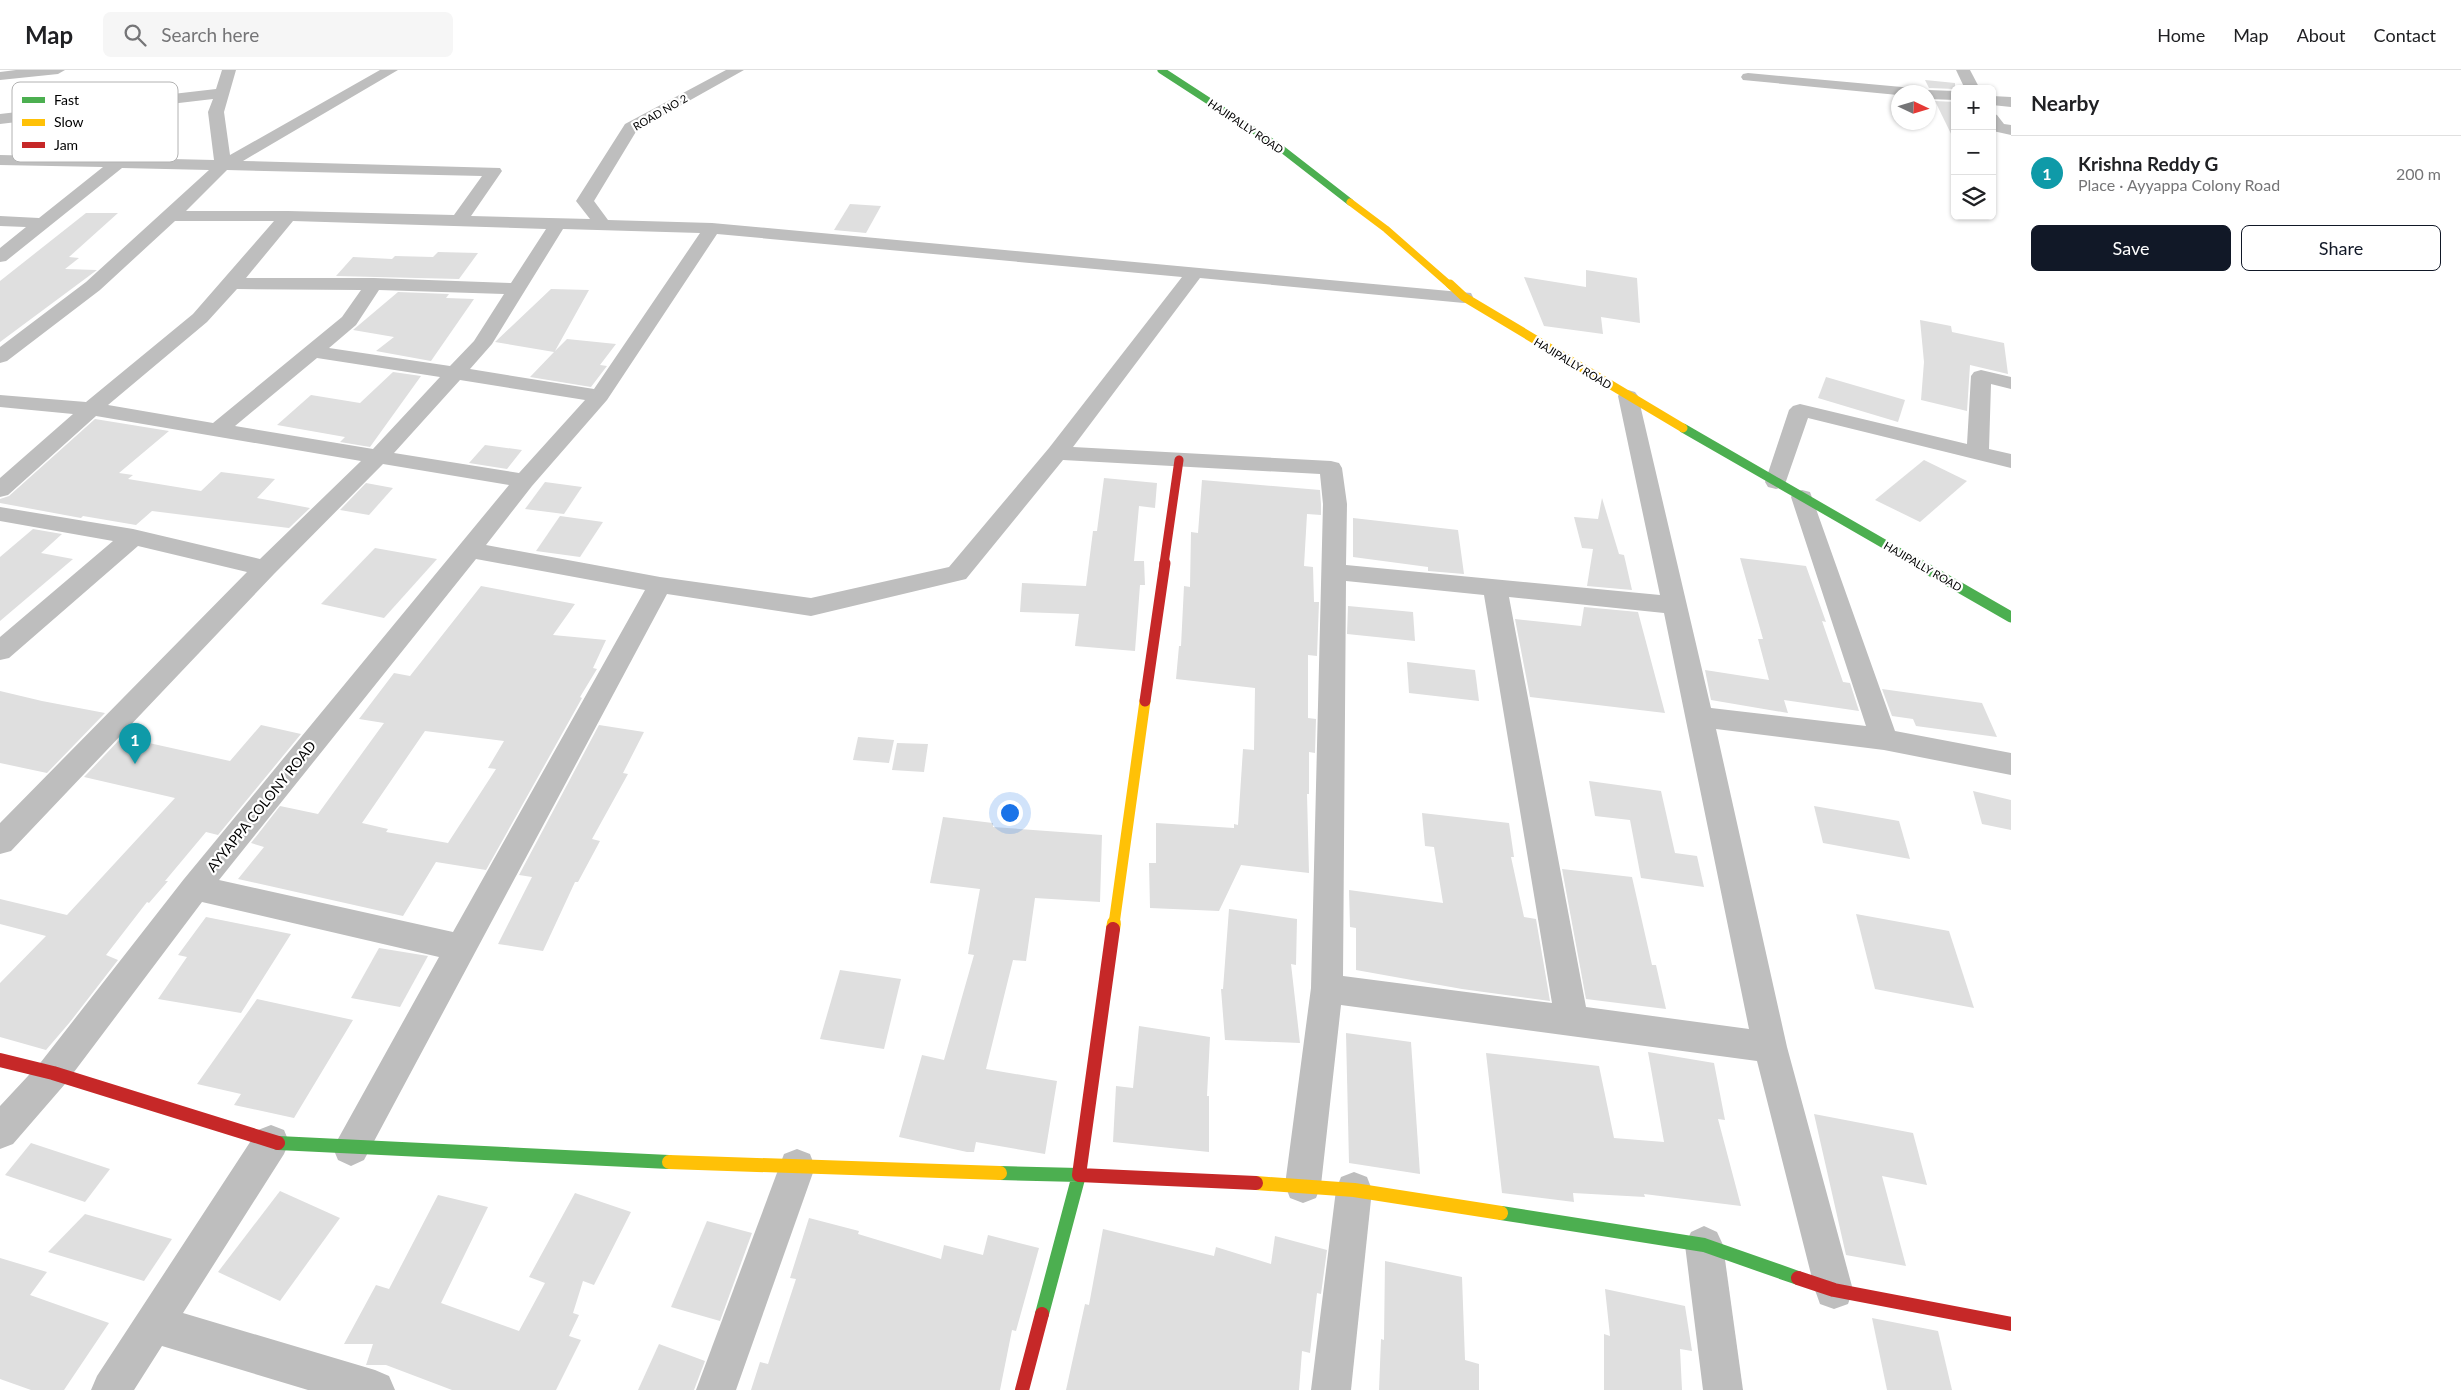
<!DOCTYPE html>
<meta charset="utf-8">
<style>
body{margin:0;font-family:Lato,sans-serif;background:#f6f6f6;color:#202124}
.controls{position:absolute;right:15px;top:15px;display:grid;overflow:hidden;border-radius:8px;box-shadow:0 1px 4px #0004}
.controls button{width:45px;height:45px;display:grid;place-items:center;padding:0;border:0;border-bottom:1px solid #e0e0e0;background:#fff;color:#202124;font:25px sans-serif}
.compass{position:absolute;left:1891px;top:15px;width:45px;height:45px;border-radius:50%;background:#fff;box-shadow:0 1px 4px #0004;rotate:94deg}
.you{position:absolute;left:1009px;top:742px;width:18px;height:18px;margin:-12px;border:4px solid #fff;border-radius:50%;background:#1a73e8;box-shadow:0 0 0 8px #1a73e833}
.badge{display:grid;place-items:center;width:32px;height:32px;border-radius:50%;background:#111827;color:#fff;font-size:16px;font-weight:700}
.pin{position:absolute;translate:-50% -41px;filter:drop-shadow(0 1px 2px #0008)}
.pin::after{content:'';position:absolute;top:26px;width:18px;height:15px;background:inherit;clip-path:polygon(0 0,100% 0,50% 100%)}
.list{margin:0;padding:0;list-style:none}
h2{display:flex;justify-content:space-between;align-items:center;height:65px;margin:0;padding:0 20px;font-size:21px}
h2 small{font-size:16px;font-weight:400;color:#757577}
.list li{display:grid;grid-template-columns:32px 1fr auto;gap:15px;align-items:center;box-sizing:border-box;height:75px;padding:0 20px;border-top:1px solid #e0e0e0}
.list b{display:block;font-size:19px;white-space:nowrap}
.list p{margin:0;font-size:16px;white-space:nowrap;color:#757577}
.list em{font-size:16px;font-style:normal;color:#757577}
.actions{display:flex;gap:10px;padding:15px 20px}
.actions a{flex:1;padding:11px 0;border:1px solid #111827;border-radius:8px;text-align:center;font-size:18px;color:#111827}
.actions .main{background:#111827;color:#fff}
.icon{flex:none;width:28px;height:28px;fill:none;stroke:currentColor;stroke-width:2;stroke-linecap:round;stroke-linejoin:round}
.map{position:relative;flex:none;width:2011px;height:1320px;overflow:hidden}
header{display:flex;align-items:center;gap:30px;box-sizing:border-box;height:70px;padding:0 25px;background:#fff;border-bottom:1px solid #e0e0e0}
header strong{font-size:24px}
nav{display:flex;gap:28px;margin-inline-start:auto;font-size:18px}
.search{width:350px;height:45px;background:#f6f6f6;display:flex;align-items:center;gap:12px;box-sizing:border-box;padding:0 18px;border-radius:8px;color:#757577;font-size:19px}
main{display:flex}
aside{flex:1;background:#fff}
.map>svg:first-child{display:block}
.building{fill:#dfdfdf;fill-rule:evenodd}
.lines{fill:none;stroke-linecap:round;stroke-linejoin:round}
.street{fill:#bebebe;fill-rule:evenodd}
.fast-far3{stroke:#4caf50;stroke-width:7}
.fast-far2{stroke:#4caf50;stroke-width:9}
.fast-far1{stroke:#4caf50;stroke-width:11}
.fast{stroke:#4caf50;stroke-width:14}
.slow-far3{stroke:#ffc107;stroke-width:7}
.slow-far2{stroke:#ffc107;stroke-width:9}
.slow-far1{stroke:#ffc107;stroke-width:11}
.slow{stroke:#ffc107;stroke-width:14}
.jam-far2{stroke:#c62828;stroke-width:9}
.jam-far1{stroke:#c62828;stroke-width:11}
.jam{stroke:#c62828;stroke-width:14}
.labels{text-anchor:middle;dominant-baseline:central;stroke-width:4.5;stroke-linejoin:round;paint-order:stroke}
.far-street-label{font-size:11px;fill:#000;stroke:#fff}
.street-label{font-size:14px;fill:#000;stroke:#fff}
.key{fill:#fff;stroke:#b2b2b2;stroke-width:1}
.key-label{font-size:14px;fill:#000}
</style>
<header>
<strong>Map</strong>
<div class="search"><svg class="icon" aria-label="search" viewBox="0 0 24 24"><circle cx="10" cy="10" r="6"/><path d="M15 15l6 6"/></svg>Search here</div>
<nav><a>Home</a><a>Map</a><a>About</a><a>Contact</a></nav>
</header>
<main>
<div class="map">
<svg width="2011" height="1320" viewBox="0 0 2011 1320">
<rect width="100%" height="100%" fill="#fff"/>
<!-- building -->
<g class="building">
<path d="M1925,10l30,3v6l-26,-1z"/>
<path d="M1935,31l20,1v40z"/>
<path d="M850,134l31,2 -15,27 -32,-3z"/>
<path d="M86,143h32l-49,44 10,1 -14,11 32,1 -97,72v-61z"/>
<path d="M438,182l40,1 -19,26 -123,-3 17,-19 39,2 3,-3 38,1z"/>
<path d="M1586,200l51,8 3,45 -39,-6 2,17 -59,-8 -20,-49 62,10z"/>
<path d="M551,219l38,1 -34,61 12,-12 49,5 -16,21 7,1 -16,21 -61,-10 24,-25 -59,-10z"/>
<path d="M398,222l51,2 -3,4 28,1 -43,62 -55,-10 18,-14 -41,-7z"/>
<path d="M1920,250l31,6 1,6 52,11 4,31 -38,-9 -3,46 -46,-11 3,-38z"/>
<path d="M393,302l28,4 -51,71 -30,-5 5,-5 -68,-12 34,-30 49,8z"/>
<path d="M1826,307l79,23 -7,22 -80,-24z"/>
<path d="M95,349l74,12 -50,42 14,2 -5,4 73,12 20,-19 54,7 -18,19 53,10 -21,20 -137,-17 -16,14 -53,-9 -2,2 -81,-15v-4l9,-3z"/>
<path d="M485,375l37,5 -15,19 -38,-6z"/>
<path d="M1924,390l43,21 -47,41 -45,-22z"/>
<path d="M1104,408l53,5 -2,25 -16,-2 -5,55h10l1,24h-5l-5,66 -60,-5 4,-32 -59,-2 2,-29 64,3 7,-55h4z"/>
<path d="M1202,410l118,10 1,14v11l-14,-1 -3,52 9,1 1,35h5l-2,54 -9,-1v63l8,1 -1,34 -6,-1v42h-2l2,79 -68,-8 -22,46 -69,-3 -1,-45h7v-40l78,5v-4l4,1 5,-76 11,1 1,-62 -79,-9 3,-33h2l3,-60 6,1 1,-55 7,1z"/>
<path d="M545,412l37,5 -18,27 -39,-5z"/>
<path d="M366,413l27,5 -24,27 -29,-5z"/>
<path d="M1602,428l17,56 5,1 8,35 -45,-4 6,-37 -11,-1 -8,-31 24,2z"/>
<path d="M560,446l43,6 -23,35 -44,-6z"/>
<path d="M1353,448l105,12 6,44 -36,-3v-4l-75,-10z"/>
<path d="M33,459l29,5 -21,19 32,6 -73,62v-64z"/>
<path d="M375,478l62,11 -53,59 -63,-14z"/>
<path d="M1740,488l66,8 20,56 -4,-1 21,61 7,1 9,28 -75,-11 4,13 -77,-13 -6,-30 64,10 -11,-41h5z"/>
<path d="M481,516l94,18 -22,31 53,5 -13,28 4,1 -17,28 2,1 -96,172 -50,-8 -33,54 -165,-37 26,-32 -13,-4 29,-37 38,8 66,-91 -25,-4 35,-46 16,3zM425,661l79,10 -16,27 8,1 -50,77 2,-3 -62,-11 2,-3 -26,-6z"/>
<path d="M1348,536l65,6 2,29 -68,-7z"/>
<path d="M1584,537l54,5 27,101 -135,-16 -15,-78 66,7z"/>
<path d="M1407,592l68,8 4,31 -70,-8z"/>
<path d="M1882,619l100,14 15,34 -81,-11 -3,-7 -21,-3z"/>
<path d="M0,621l42,10 63,12 -58,60 -47,-10z"/>
<path d="M261,655l40,9 -83,101 -12,-3 -41,49h3l-19,22 -2,-1 -41,53 12,5 -48,62 -24,28 -46,-13v-54l46,-47 -46,-12v-25l67,16 108,-117 -91,-21 38,-40 108,24z"/>
<path d="M599,655l45,7 -21,41 5,1 -36,65 8,2 -22,41h-3l-32,69 -45,-7 34,-67 -13,-2z"/>
<path d="M858,667l36,3 -5,23 -36,-3z"/>
<path d="M897,673l31,1 -4,28 -32,-2z"/>
<path d="M1589,711l72,10 14,62 22,3 7,31 -63,-9 -11,-58 -35,-4z"/>
<path d="M1973,721l38,9v30l-29,-6z"/>
<path d="M1814,736l85,15 11,38 -87,-16z"/>
<path d="M1422,743l87,10 5,34h-3l13,60 12,2 14,82 -88,-12 -106,-19v-42l-6,-1 -1,-37 94,13 -9,-56 -9,-1z"/>
<path d="M943,747l50,6v4l109,8 -2,67 -65,-4 -9,63 -13,-1 -27,109 71,12 -12,73 -69,-12 -2,10h-7l-68,-15 23,-82 22,5 30,-105 -6,-1 12,-65 -50,-6z"/>
<path d="M1562,799l70,8 20,88h4l10,44 -80,-10z"/>
<path d="M1229,839l68,10 -1,46 -5,-1 9,79 -75,-3 -4,-51h2z"/>
<path d="M1856,844l93,17 25,77 -99,-19z"/>
<path d="M206,847l85,17 -50,79 -83,-14 29,-42 -9,-2z"/>
<path d="M379,878l49,8 -28,51 -49,-9z"/>
<path d="M840,900l61,9 -17,70 -64,-10z"/>
<path d="M257,929l96,21 -59,98 -60,-13 7,-11 -44,-10z"/>
<path d="M1139,956l71,11 -3,59h2v56l-96,-10 3,-56 17,2z"/>
<path d="M1346,963l65,9 9,132 -71,-11z"/>
<path d="M1648,982l66,11 11,57 -7,-1 23,87 -97,-12 1,3 -72,-4 1,9 -72,-9 -16,-140 113,13 15,72 50,4z"/>
<path d="M1814,1044l99,19 14,52 -45,-9 24,90 -60,-11z"/>
<path d="M31,1073l79,26 -25,33 -80,-27z"/>
<path d="M280,1121l60,27 -60,83 -62,-29z"/>
<path d="M575,1123l56,19 -37,73 -11,-4 -10,32 6,2 -10,21 12,4 -25,50h-104l-66,-25h-20l7,-21h-29l32,-59 13,4 49,-94 50,12 -47,96 78,28 26,-48 -16,-6z"/>
<path d="M85,1144l87,25 -28,42 -96,-29z"/>
<path d="M809,1148l50,13 -1,3 83,25 3,-14 39,10 5,-20 51,13 -23,83 -4,-1 -12,60h-249l9,-28 8,2 28,-85 -6,-1z"/>
<path d="M707,1151l45,12 -32,88 -49,-14z"/>
<path d="M1103,1159l111,27 2,-9 55,17 4,-28 52,14 -6,44 -4,-1 -7,60 -8,-2 -3,39h-233l19,-86 4,1z"/>
<path d="M0,1188l47,14 -17,23 79,28 -45,67h-33l-31,-11z"/>
<path d="M1385,1191l77,16 3,83 14,4v26h-100l2,-51 3,1z"/>
<path d="M1605,1219l80,17 7,45 -12,-2 2,41h-78v-56l6,2z"/>
<path d="M1872,1248l66,13 14,59h-65z"/>
<path d="M659,1274l46,17 -11,29h-56z"/>
</g>
<g class="lines">
<!-- street -->
<g class="street">
<path d="M16,0h49l-7,4 -58,6v-8z"/>
<path d="M222,0h14l-12,42 6,43 150,-85h18l-155,91 257,7 2,3 -31,45 119,3 -14,-18 49,-77 101,-54h18l-107,60 -43,71 14,19 104,3 759,70 2,4 -2,4 -7,2 -264,-25 -127,169 258,14 8,2 3,5 5,36 -1,61 314,30 -42,-199 3,-4 7,-2 7,2 3,4 73,312 155,18 -75,-229 3,-5 8,-2 8,2 85,239 116,22v22l-127,-25 -168,-21 71,318 66,243 -5,14 -14,5 -14,-5 -5,-14 -58,-229 -416,-56 -20,180 -5,13 -13,5 -13,-5 -5,-13 26,-197 12,-484 -3,-30 -257,-14 -97,119 -155,37 -144,-22 -303,566 -13,6 -13,-6 -5,-12 106,-191 -237,-55 -137,182 -52,60 -13,5v-43l41,-44 143,-183 325,-394 -126,-21 -109,110 -263,277 -11,3v-31l247,-251 -109,-26 -129,112 -9,2v-23l113,-96 -113,-20v-14l133,22 127,30 101,-98 -265,-45 -88,79 -8,2v-19l73,-64 -73,-7v-12l86,7 107,-88 81,-93h-99l-75,69 -93,71 -7,2v-16l86,-65 123,-112 -87,-2 -116,93 -6,1v-14l26,-21 -26,-1v-10l39,2 64,-51 -103,-2v-10l214,5 -6,-48 5,-13 -213,25v-10l216,-25zM227,100l255,6 -28,39 -166,-4h-102zM293,151l253,8 -35,54 -137,-5h-128zM563,159l137,4 -106,156 -124,-20 22,-25zM717,164l465,43 -133,171 -100,119 -138,31 -151,-21 -174,-32 46,-59 75,-86zM237,219l124,1 -19,27 -129,106 -105,-18 99,-83zM379,220l125,4 -30,47 -24,25 -121,-18 27,-23zM317,288l123,19 -67,72 -138,-23zM460,310l125,20 -66,73 -125,-20zM476,489l169,31 -192,342 -234,-52zM1346,511l138,14 68,408 -209,-27zM1509,527l155,16 85,416 -163,-22z"/>
<path d="M1956,0h14l10,19h-15z"/>
<path d="M1748,3l165,15 7,4h-22v3l-155,-15 -2,-3 2,-3z"/>
<path d="M1928,20l27,1v9l-27,-1v-7h-6z"/>
<path d="M1992,26l19,1v10l-19,-2z"/>
<path d="M1992,43l5,2 7,9 7,1v10l-18,-4z"/>
<path d="M1981,300l30,7v12l-20,-5 -2,65 22,5v14l-203,-50 -24,69 -8,2 -8,-2 -3,-5 24,-72 4,-4 7,-2 167,40 4,-68 3,-4z"/>
<path d="M271,1055l13,5 5,12 -5,12 -101,159 192,57 14,6 6,14h-87l-146,-44 -28,44h-43l6,-14 161,-246z"/>
<path d="M797,1079l13,5 5,13 -79,223h-40l88,-236z"/>
<path d="M1354,1102l13,5 5,13 -21,200h-40l25,-200 5,-13z"/>
<path d="M1704,1156l13,6 6,13 20,145h-40l-18,-145 6,-13z"/>
</g>
<!-- fast-far3 -->
<path class="fast-far3" d="M1161,0l117,76 72,56"/>
<!-- fast-far2 -->
<path class="fast-far2" d="M1683,358l236,136"/>
<!-- fast-far1 -->
<path class="fast-far1" d="M1917,493l94,54"/>
<!-- fast -->
<g class="fast">
<path d="M278,1073l391,19"/>
<path d="M1000,1103l79,2 -37,139"/>
<path d="M1501,1143l203,32 94,33"/>
</g>
<!-- slow-far3 -->
<path class="slow-far3" d="M1350,132l36,27 65,57"/>
<!-- slow-far2 -->
<path class="slow-far2" d="M1450,214l14,13 219,131"/>
<!-- slow-far1 -->
<path class="slow-far1" d="M1114,854l31,-223"/>
<!-- slow -->
<g class="slow">
<path d="M1113,859l1,-6"/>
<path d="M669,1092l331,11"/>
<path d="M1256,1113l98,7 147,23"/>
</g>
<!-- jam-far2 -->
<path class="jam-far2" d="M1164,494l15,-104"/>
<!-- jam-far1 -->
<path class="jam-far1" d="M1145,631l20,-138"/>
<!-- jam -->
<g class="jam">
<path d="M1113,859l-34,246 177,8"/>
<path d="M0,990l53,13 225,70"/>
<path d="M1798,1208l36,12 177,34"/>
<path d="M1022,1320l20,-76"/>
</g>
</g>
<g class="labels">
<!-- far-street labels -->
<g class="far-street-label">
<text transform="translate(660 42) rotate(-30)">ROAD NO 2</text>
<text transform="translate(1246 56) rotate(34)">HAJIPALLY ROAD</text>
<text transform="translate(1573 293) rotate(31)">HAJIPALLY ROAD</text>
<text transform="translate(1923 496) rotate(30)">HAJIPALLY ROAD</text>
</g>
<!-- street labels -->
<g class="street-label">
<text transform="translate(261 736) rotate(-51)">AYYAPPA COLONY ROAD</text>
</g>
</g>
<!-- legend -->
<rect x="12" y="12" width="166" height="80" rx="8" class="key"/>
<rect x="22" y="27" width="23" height="6" fill="#4caf50"/>
<rect x="22" y="49" width="23" height="7" fill="#ffc107"/>
<rect x="22" y="72" width="23" height="6" fill="#c62828"/>
<g class="key-label">
<text x="54" y="35">Fast</text>
<text x="54" y="57">Slow</text>
<text x="54" y="80">Jam</text>
</g>
</svg>
<div class="controls">
<button>+</button>
<button>−</button>
<button><svg class="icon" aria-label="layers" viewBox="0 0 24 24"><path d="M12 4l9 5-9 5-9-5zM3 14l9 5 9-5"/></svg></button>
</div>
<svg class="compass" viewBox="-18 -18 36 36"><path d="M0-13l5 13h-10z" fill="#e53935"/><path d="M0 13l5-13h-10z" fill="#757577"/></svg>
<div class="you"></div>
<div class="pin badge" style="left:135px;top:694px;background:#0f9aa8">1</div>
</div>
<aside>
<h2>Nearby<small></small></h2>
<ul class="list">
<li><span class="badge" style="background:#0f9aa8">1</span><div><b>Krishna Reddy G</b><p>Place · Ayyappa Colony Road</p></div><em>200 m</em></li>
</ul>
<div class="actions"><a class="main">Save</a><a>Share</a></div>
</aside>
</main>
